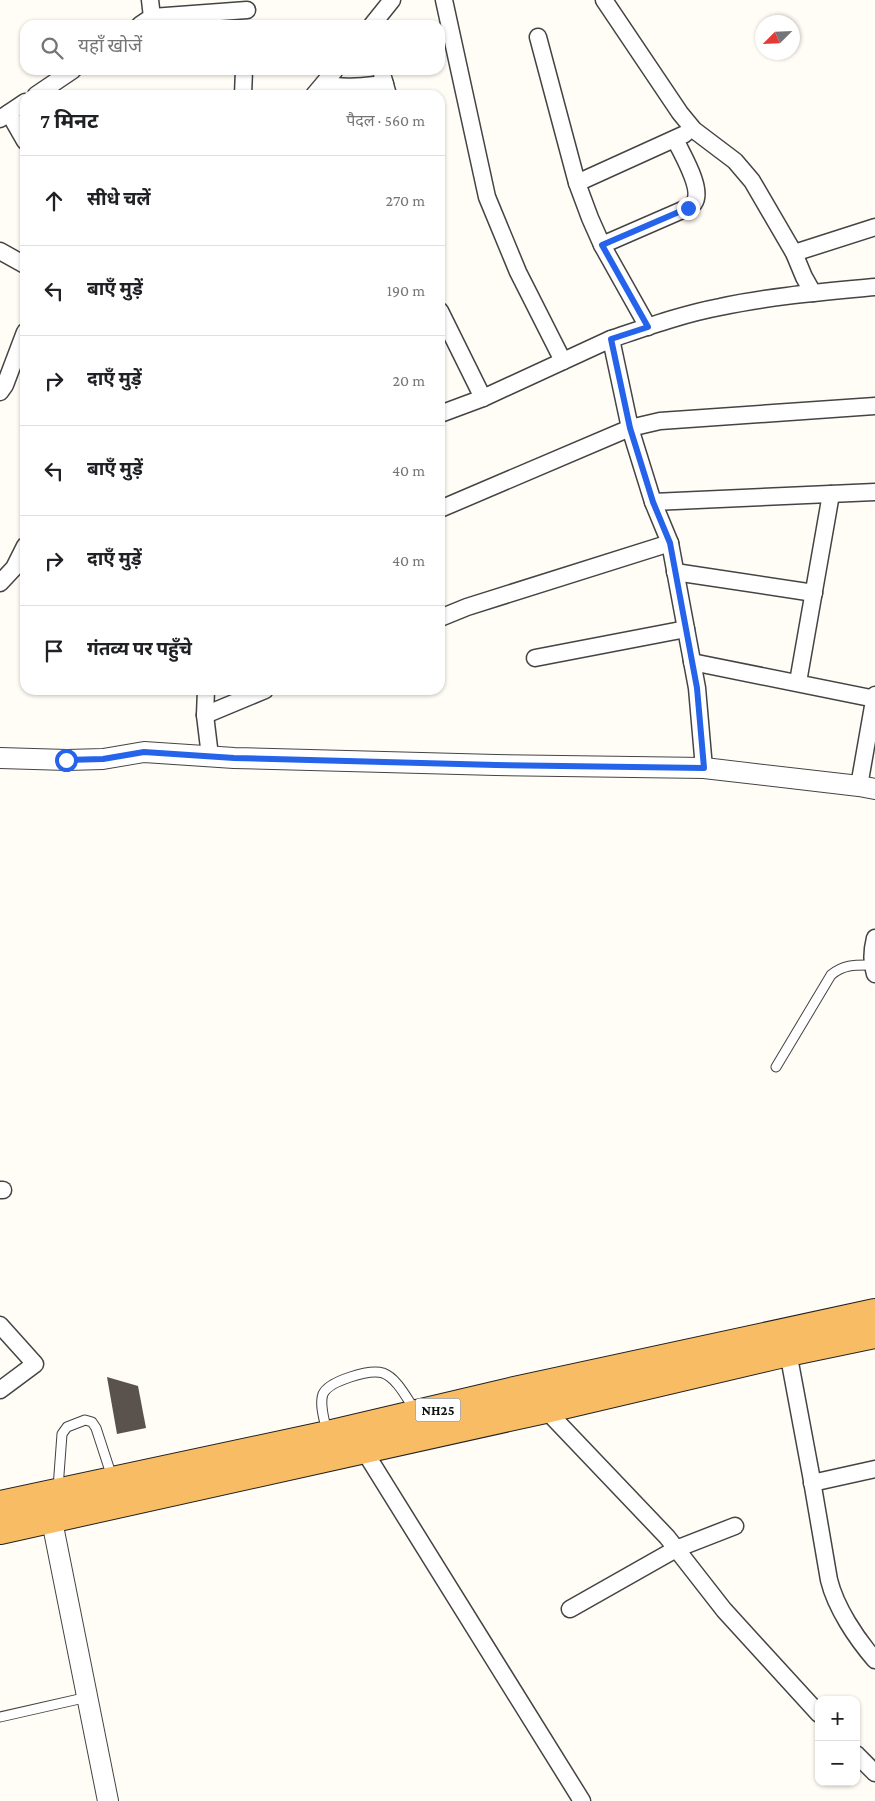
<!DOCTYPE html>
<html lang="hi">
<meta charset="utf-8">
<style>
body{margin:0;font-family:"Crimson Pro","Noto Sans Devanagari",serif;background:#f2f2f2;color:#202124}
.controls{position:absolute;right:15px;bottom:15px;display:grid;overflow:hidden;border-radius:10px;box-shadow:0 1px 4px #0004}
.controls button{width:45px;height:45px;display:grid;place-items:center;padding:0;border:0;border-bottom:1px solid #e0e0e0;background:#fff;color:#202124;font:25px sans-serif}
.compass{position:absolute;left:755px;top:15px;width:45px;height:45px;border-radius:50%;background:#fff;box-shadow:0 1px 4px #0004;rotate:246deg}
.stop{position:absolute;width:15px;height:15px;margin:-11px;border:4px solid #2563eb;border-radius:50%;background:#fff}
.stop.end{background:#2563eb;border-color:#fff;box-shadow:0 1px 5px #0008}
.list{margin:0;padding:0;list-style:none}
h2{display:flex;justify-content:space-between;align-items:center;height:65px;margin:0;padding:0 20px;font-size:21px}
h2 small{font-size:16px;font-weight:400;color:#757577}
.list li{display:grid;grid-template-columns:32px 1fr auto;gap:15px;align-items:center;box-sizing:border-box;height:90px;padding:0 20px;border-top:1px solid #e0e0e0}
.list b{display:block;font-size:19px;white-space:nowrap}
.list em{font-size:16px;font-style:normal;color:#757577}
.icon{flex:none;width:28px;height:28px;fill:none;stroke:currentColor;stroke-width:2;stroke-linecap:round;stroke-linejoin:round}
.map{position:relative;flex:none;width:875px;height:1801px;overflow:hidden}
.search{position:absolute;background:#fff;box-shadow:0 1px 4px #0004;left:20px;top:20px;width:425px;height:55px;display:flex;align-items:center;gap:12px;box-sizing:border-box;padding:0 18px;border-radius:15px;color:#757577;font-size:19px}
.panel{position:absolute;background:#fff;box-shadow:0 1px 4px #0004;left:20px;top:90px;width:425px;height:605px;border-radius:15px}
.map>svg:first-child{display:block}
.building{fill:#5a524d}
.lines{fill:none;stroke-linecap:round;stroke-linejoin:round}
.service-casing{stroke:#444;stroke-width:11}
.minor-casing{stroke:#444;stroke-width:19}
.tertiary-casing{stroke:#444;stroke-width:22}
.trunk-casing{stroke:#222;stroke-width:30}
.service{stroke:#fff;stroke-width:9}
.minor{stroke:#fff;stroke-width:16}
.tertiary{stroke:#fff;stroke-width:20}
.trunk{stroke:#f7bc64;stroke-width:28}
.route{stroke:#2563eb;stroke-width:6}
.labels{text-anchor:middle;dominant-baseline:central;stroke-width:5;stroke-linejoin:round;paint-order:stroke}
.shield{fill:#fff;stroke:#585858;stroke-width:1}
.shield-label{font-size:14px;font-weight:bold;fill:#111}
</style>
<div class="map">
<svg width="875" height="1801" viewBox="0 0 875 1801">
<rect width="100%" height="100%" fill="#fffdf5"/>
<!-- building -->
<path class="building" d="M107,1377l31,9 8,42 -29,6z"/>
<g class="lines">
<!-- service casing -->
<g class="service-casing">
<g id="service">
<path d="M776,1067l55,-92c13,-11 25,-10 42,-10"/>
<path d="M327,1432c-2,-10 -8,-27 -4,-38 6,-13 46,-25 60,-21 14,5 24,26 32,37"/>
<path d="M58,1488l4,-54 5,-7 18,-7 7,2 4,6 16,49"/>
<path d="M0,1717l88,-20"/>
</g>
</g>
<!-- minor casing -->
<g class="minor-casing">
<g id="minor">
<path d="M150,0l2,17"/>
<path d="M444,0l43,197 31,75 45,89"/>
<path d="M604,0l76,113 14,17 41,31 17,20 42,72 10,24 9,16"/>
<path d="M140,25l12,-8 95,-7"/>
<path d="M372,25l20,-25"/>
<path d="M538,37l39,146 13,35 12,27 46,82"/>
<path d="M381,70l7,25"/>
<path d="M324,84c20,5 40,2 61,0"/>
<path d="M36,95l37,-25"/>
<path d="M243,95l1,-25"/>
<path d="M314,95l21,-25"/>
<path d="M9,113l16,28"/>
<path d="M0,119l25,-17"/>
<path d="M577,183l108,-49"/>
<path d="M602,245l85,-37c3,-2 5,-3 7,-5 10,-14 -13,-50 -19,-64"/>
<path d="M0,251l25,14"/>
<path d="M794,253l81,-26"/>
<path d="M440,311l43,87"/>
<path d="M611,339c36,-12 72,-25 109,-32 51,-11 103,-15 155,-20"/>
<path d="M0,392l5,-7 20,-53"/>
<path d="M440,414l43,-16 128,-59 19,89 23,74 17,41 -203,64 -27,11"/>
<path d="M653,502l222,-10"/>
<path d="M440,509l190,-81 30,-7 215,-15"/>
<path d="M670,543l27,145 7,80"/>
<path d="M675,572l139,21"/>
<path d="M0,583l14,-15 11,-22"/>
<path d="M535,658l151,-29"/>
<path d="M692,662l183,37"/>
<path d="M798,682l33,-188"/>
<path d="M206,690l-1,25 5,41"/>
<path d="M205,715l60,-25"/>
<path d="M859,786l16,-91"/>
<path d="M875,938c-3,12 -4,24 0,36"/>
<path d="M0,1190h3"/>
<path d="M0,1325l35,39 -35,26"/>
<path d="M788,1352l23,123 18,105c7,28 27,58 46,80"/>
<path d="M545,1409l122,128 57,73 95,104"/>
<path d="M363,1449l219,352"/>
<path d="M812,1483l63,-14"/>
<path d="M570,1609l106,-60 59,-23"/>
<path d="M856,1754l19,19"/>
</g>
</g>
<!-- tertiary casing -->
<g class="tertiary-casing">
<g id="tertiary">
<path d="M0,758l67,2 36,-1 41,-7 90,6 262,7 208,3 155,18 16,3"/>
<path d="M49,1506l59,295"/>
</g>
</g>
<!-- trunk casing -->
<g class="trunk-casing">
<g id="trunk">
<path d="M0,1505l328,-70 182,-43 365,-79"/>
<path d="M0,1530l545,-121 243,-57 87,-18"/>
</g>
</g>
<!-- service -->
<use href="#service" class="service"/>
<!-- minor -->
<use href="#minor" class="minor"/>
<!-- tertiary -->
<use href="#tertiary" class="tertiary"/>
<!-- trunk -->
<use href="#trunk" class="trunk"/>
</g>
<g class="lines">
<!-- route -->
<path class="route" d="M66,760l37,-1 41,-7 90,6 262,7 208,3 -7,-80 -27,-145 -17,-41 -23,-74 -19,-89 37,-12 -46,-82 86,-37"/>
</g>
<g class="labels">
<!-- shield labels -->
<rect class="shield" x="415.5" y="1398.5" width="45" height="23" rx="4"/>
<g class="shield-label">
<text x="438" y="1410">NH25</text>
</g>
</g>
</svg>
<div class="controls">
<button>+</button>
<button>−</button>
</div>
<svg class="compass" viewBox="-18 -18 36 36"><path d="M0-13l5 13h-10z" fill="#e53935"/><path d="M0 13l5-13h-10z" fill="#757577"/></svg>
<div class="stop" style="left:66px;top:760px"></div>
<div class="stop end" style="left:688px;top:208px"></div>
<div class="search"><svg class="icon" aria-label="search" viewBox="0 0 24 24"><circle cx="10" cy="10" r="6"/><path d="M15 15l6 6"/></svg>यहाँ खोजें</div>
<section class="panel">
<h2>7 मिनट<small>पैदल · 560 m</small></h2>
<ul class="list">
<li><svg class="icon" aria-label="ahead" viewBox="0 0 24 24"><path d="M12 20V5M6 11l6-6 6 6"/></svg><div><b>सीधे चलें</b></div><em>270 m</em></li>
<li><svg class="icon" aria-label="left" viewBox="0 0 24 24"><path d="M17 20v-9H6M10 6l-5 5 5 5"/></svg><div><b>बाएँ मुड़ें</b></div><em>190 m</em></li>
<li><svg class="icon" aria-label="right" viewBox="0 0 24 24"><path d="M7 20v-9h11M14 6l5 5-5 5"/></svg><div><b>दाएँ मुड़ें</b></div><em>20 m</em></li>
<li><svg class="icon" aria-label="left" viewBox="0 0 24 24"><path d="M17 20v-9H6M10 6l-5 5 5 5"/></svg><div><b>बाएँ मुड़ें</b></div><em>40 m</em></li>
<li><svg class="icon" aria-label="right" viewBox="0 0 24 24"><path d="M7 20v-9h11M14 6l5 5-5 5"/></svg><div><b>दाएँ मुड़ें</b></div><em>40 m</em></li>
<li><svg class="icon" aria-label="arrive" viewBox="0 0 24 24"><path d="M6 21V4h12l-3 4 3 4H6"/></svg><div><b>गंतव्य पर पहुँचे</b></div></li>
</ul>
</section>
</div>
